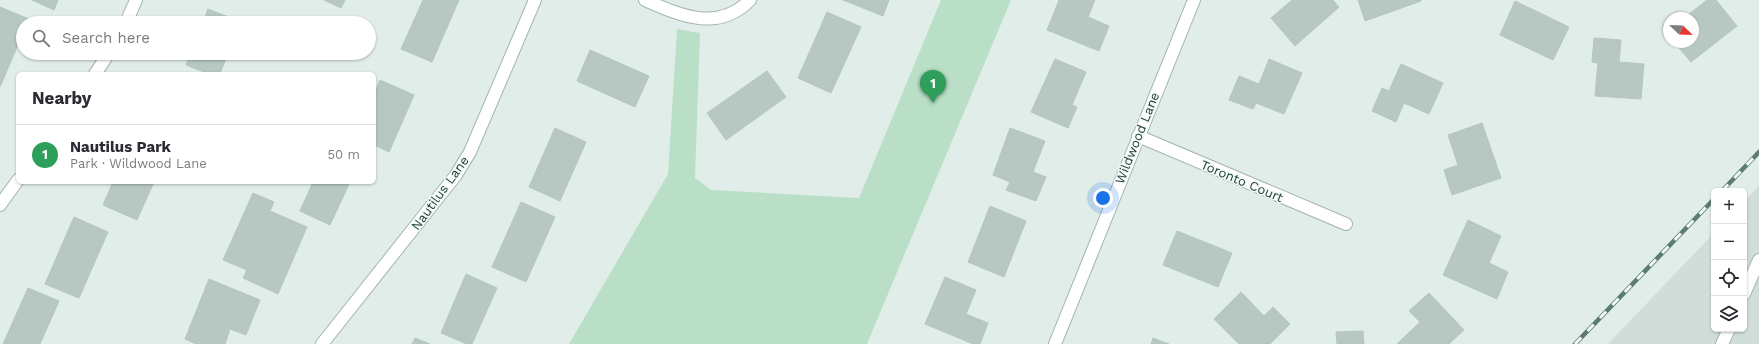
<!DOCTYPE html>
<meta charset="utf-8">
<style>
body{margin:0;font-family:"Work Sans",sans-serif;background:#f2f2f3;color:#2b2b33}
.controls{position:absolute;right:12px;bottom:12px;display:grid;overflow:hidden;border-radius:6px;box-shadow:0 1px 3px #0004}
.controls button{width:36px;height:36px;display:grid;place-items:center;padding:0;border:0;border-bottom:1px solid #e1e1e2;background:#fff;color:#2b2b33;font:20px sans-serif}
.compass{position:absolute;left:1663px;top:12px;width:36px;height:36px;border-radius:50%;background:#fff;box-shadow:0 1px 3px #0004;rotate:113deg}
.you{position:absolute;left:1103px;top:198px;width:14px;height:14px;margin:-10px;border:3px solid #fff;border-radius:50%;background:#1a73e8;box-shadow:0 0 0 6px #1a73e833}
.badge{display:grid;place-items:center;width:26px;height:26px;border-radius:50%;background:#2563eb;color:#fff;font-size:13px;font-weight:700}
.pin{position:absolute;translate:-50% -33px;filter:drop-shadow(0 1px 2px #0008)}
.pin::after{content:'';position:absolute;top:21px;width:14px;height:12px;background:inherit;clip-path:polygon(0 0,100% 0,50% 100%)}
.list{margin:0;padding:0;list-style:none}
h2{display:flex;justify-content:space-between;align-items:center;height:52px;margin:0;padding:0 16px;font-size:17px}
h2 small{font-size:13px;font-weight:400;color:#7c7c81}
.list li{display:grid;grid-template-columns:26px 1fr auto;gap:12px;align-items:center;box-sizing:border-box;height:60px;padding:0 16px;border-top:1px solid #e1e1e2}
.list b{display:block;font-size:15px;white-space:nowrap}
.list p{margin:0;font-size:13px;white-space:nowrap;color:#7c7c81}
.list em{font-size:13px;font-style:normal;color:#7c7c81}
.icon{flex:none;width:22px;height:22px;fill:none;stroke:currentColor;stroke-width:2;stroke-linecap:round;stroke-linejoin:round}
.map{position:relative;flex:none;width:1759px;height:344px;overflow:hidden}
.search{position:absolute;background:#fff;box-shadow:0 1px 3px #0004;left:16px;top:16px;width:360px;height:44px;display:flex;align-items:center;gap:10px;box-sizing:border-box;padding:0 14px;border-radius:22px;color:#7c7c81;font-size:15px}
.panel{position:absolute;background:#fff;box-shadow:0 1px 3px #0004;left:16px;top:72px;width:360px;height:112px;border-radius:6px}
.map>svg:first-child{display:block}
.built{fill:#d0ddd8}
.green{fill:#b9e0c7}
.building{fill:#b7c8c2;stroke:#b3c7c1}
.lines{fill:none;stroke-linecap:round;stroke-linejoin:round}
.minor-casing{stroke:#a3b5b1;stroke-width:14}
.minor{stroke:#fff;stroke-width:12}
.rail-casing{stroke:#5b7b75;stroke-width:4.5}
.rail{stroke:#f2f9f6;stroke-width:3;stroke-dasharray:9;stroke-linecap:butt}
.labels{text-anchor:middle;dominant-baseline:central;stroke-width:3;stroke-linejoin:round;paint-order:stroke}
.street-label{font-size:13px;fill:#203f3a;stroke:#f2f9f6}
</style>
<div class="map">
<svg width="1759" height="344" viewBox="0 0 1759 344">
<rect width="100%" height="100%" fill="#e1ede9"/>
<!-- built -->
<path class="built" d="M1759,186v158h-151l106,-111v96h30v-127z"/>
<!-- green -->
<path class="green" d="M941,0h70l-144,344h-298l99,-170 9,-145 23,4 -5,145 16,12 148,8z"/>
<!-- building -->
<g class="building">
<path d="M32,0h26l-4,10z"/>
<path d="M324,0h21l-4,8z"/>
<path d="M423,0h36l-27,62 -31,-13z"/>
<path d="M843,0h46l-6,16z"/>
<path d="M1059,0h36l-7,17 21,9 -10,25 -52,-21z"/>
<path d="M1292,0h41l6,7 -44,39 -24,-28z"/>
<path d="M1358,0h63v1l-56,20z"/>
<path d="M1707,0h9l21,26 -46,36 -17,-20h19v-24h-9z"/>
<path d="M1515,1l54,26 -16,33 -53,-25z"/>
<path d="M0,7l29,12 -2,4h-4v10l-23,54z"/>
<path d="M208,9l36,14h-41z"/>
<path d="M827,12l34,15 -30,66 -33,-15z"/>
<path d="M1594,38l27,2 -2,22 25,2 -3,35 -46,-3 3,-33 -6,-1z"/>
<path d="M590,50l59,26 -14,31 -58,-26z"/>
<path d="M191,53h37l-8,21h-11l-23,-9z"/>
<path d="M1055,59l31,13 -14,33 5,2 -9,21 -37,-16z"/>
<path d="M1269,59l33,14 -18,41 -28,-11 -3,6 -24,-9 10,-24 20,8z"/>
<path d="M1401,64l42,19 -14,31 -25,-11 -8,19 -24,-11 10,-23 7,3z"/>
<path d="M767,71l19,26 -60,43 -19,-27z"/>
<path d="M380,80l34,15 -25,57 -15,-7v-51z"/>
<path d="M1482,123l19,55 -49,17 -8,-25 14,-5 -10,-30z"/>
<path d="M555,128l31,14 -26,59 -31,-14z"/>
<path d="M1010,128l35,13 -12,31 13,5 -10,24 -30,-11 4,-8 -17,-7z"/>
<path d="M113,182h41l-17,38 -34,-15z"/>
<path d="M313,182h37l-20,43 -30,-14z"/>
<path d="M253,193l21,9 -4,9 37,16 -29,67 -35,-16 4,-8 -24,-10z"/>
<path d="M521,202l34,15 -29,65 -34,-15z"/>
<path d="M990,206l36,15 -22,56 -36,-15z"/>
<path d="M74,217l34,15 -29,66 -34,-14z"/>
<path d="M1468,220l33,16 -12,27 19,9 -11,27 -54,-24z"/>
<path d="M1177,231l55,22 -14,34 -55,-22z"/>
<path d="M466,274l31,14 -25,56h-5l-26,-11z"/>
<path d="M945,277l31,13 -10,24 22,9 -8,21h-7l-48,-20z"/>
<path d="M209,279l51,21 -14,35 -16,-6 -5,15h-29l-11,-5z"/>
<path d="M28,288l31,13 -19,43h-37z"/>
<path d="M1241,292l23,24 9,-9 17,17 -20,20h-31l-25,-25z"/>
<path d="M1429,293l35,37 -15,14h-52l23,-22 -11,-11z"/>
<path d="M1363,331l1,13h-27l-1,-12z"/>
<path d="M415,338l15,6h-18z"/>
<path d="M1153,338l16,6h-18z"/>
</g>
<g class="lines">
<!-- minor casing -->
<g class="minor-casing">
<g id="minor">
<path d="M645,0c34,15 73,33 105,0"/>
<path d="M126,23l10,-23"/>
<path d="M95,74l14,-21"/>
<path d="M1138,136l208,88"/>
<path d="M0,205l18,-25"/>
<path d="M1744,294l15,-34"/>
<path d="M322,344l134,-169 14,-23 65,-152"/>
<path d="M1055,344l139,-344"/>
<path d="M1722,344l7,-15"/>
</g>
</g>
<!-- minor -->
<use href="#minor" class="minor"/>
<!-- rail casing -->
<g class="rail-casing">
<g id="rail">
<path d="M1722,191l37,-39"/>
<path d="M1575,344l139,-145"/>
</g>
</g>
<!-- rail -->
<use href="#rail" class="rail"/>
</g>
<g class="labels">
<!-- street labels -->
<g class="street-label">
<text transform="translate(1137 138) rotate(-68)">Wildwood Lane</text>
<text transform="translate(1242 181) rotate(23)">Toronto Court</text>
<text transform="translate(440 193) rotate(-54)">Nautilus Lane</text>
</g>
</g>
</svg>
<div class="controls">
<button>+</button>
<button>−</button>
<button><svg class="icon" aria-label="locate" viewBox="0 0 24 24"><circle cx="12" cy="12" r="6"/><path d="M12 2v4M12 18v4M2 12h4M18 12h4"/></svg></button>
<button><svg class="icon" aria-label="layers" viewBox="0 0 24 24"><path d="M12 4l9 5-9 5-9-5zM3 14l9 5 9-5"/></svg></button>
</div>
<svg class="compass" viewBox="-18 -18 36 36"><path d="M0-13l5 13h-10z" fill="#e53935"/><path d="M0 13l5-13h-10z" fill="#7c7c81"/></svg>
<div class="you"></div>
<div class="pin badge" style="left:933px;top:103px;background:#2e9e5b">1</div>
<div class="search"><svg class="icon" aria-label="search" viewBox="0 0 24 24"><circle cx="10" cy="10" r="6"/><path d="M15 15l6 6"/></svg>Search here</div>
<section class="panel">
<h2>Nearby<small></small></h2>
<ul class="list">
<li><span class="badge" style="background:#2e9e5b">1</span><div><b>Nautilus Park</b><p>Park · Wildwood Lane</p></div><em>50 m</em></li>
</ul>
</section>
</div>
